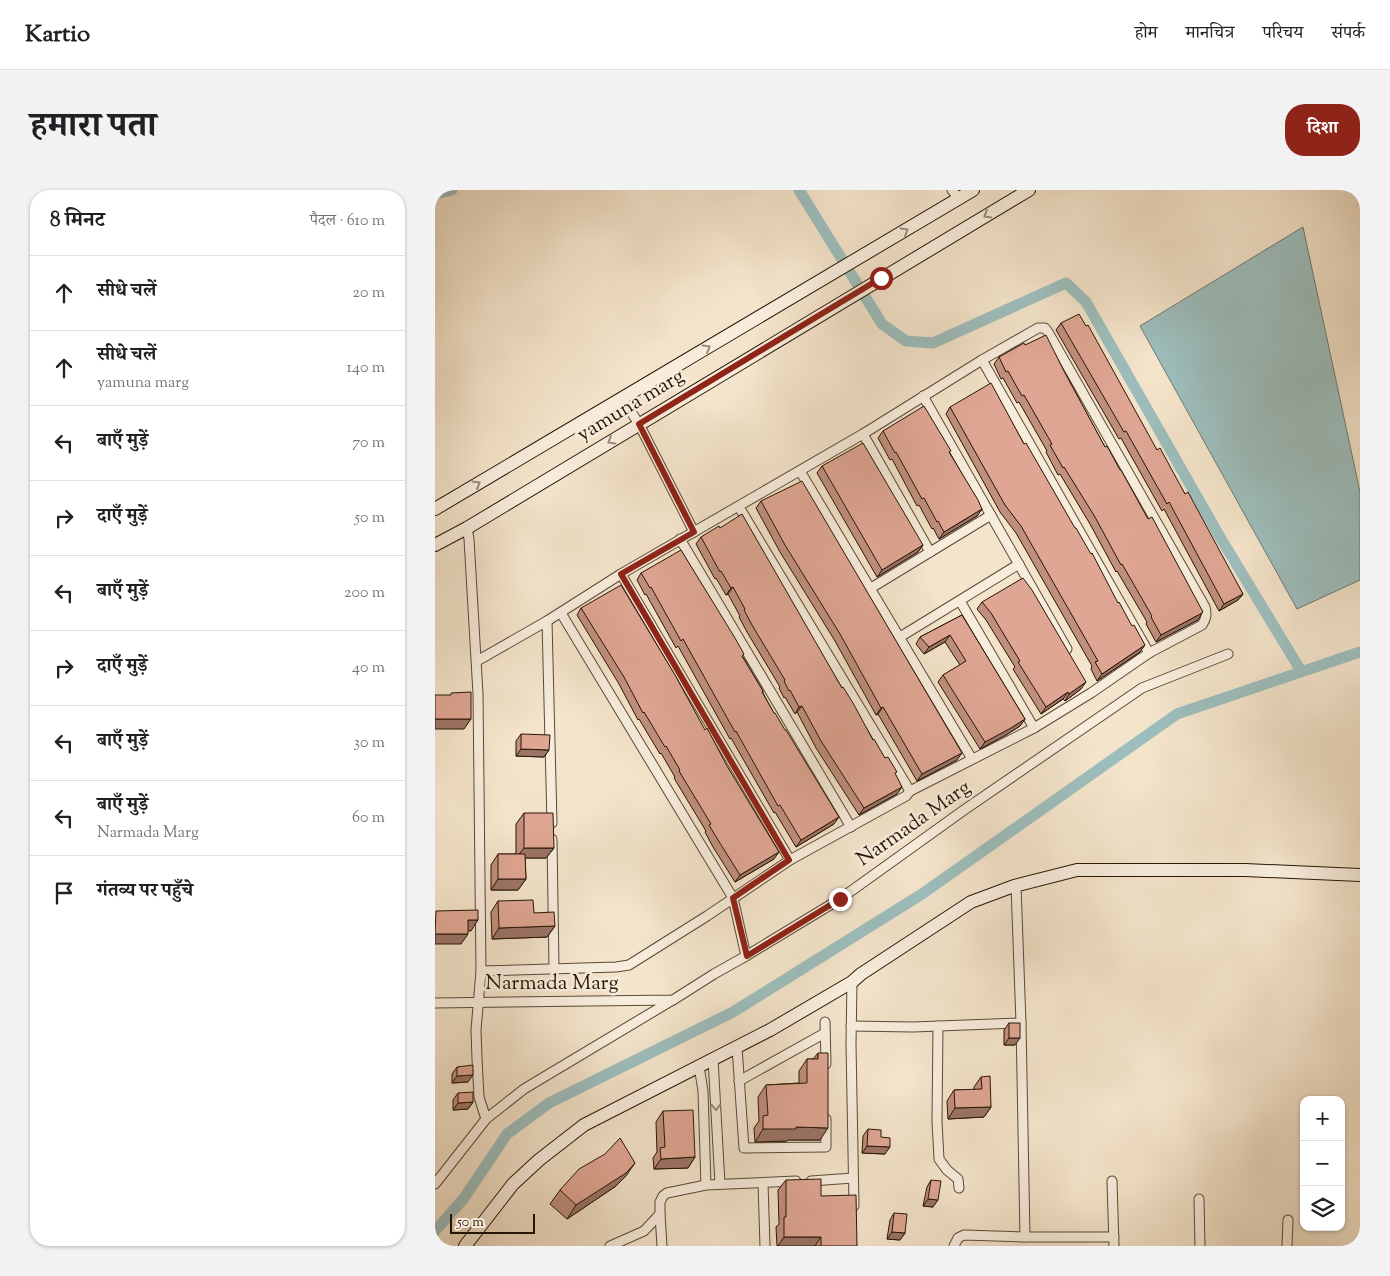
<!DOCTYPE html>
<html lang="hi">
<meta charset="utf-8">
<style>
body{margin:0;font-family:"Sorts Mill Goudy","Noto Serif Devanagari",serif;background:#f2f2f2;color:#202124}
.controls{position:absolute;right:15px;bottom:15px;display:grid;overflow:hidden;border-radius:10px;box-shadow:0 1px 4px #0004}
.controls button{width:45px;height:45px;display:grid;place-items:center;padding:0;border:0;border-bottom:1px solid #e0e0e0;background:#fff;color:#202124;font:25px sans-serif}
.scale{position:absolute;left:15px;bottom:12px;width:85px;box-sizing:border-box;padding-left:5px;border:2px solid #271505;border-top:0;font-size:14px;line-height:18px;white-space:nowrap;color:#271505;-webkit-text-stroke:4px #f8eddd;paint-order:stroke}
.stop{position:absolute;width:15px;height:15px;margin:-11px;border:4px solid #8f2418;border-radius:50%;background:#fff}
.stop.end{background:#8f2418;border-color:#fff;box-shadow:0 1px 5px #0008}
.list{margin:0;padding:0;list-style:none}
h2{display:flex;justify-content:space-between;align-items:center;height:65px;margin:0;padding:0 20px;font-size:21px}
h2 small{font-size:16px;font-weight:400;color:#757577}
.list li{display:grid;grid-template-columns:32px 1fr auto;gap:15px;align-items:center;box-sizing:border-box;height:75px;padding:0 20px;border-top:1px solid #e0e0e0}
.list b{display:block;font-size:19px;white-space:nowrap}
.list p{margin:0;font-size:16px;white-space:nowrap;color:#757577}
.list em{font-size:16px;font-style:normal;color:#757577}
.icon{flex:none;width:28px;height:28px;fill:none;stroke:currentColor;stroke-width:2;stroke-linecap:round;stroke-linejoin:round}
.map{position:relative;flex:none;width:925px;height:1056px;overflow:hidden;border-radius:20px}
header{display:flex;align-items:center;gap:30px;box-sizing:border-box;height:70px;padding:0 25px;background:#fff;border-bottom:1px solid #e0e0e0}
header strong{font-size:24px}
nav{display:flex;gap:28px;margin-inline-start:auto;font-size:18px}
.intro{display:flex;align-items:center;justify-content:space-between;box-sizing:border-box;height:120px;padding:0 30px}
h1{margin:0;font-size:35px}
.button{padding:12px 22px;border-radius:20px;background:#8f2418;color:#fff;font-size:18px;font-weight:700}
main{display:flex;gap:30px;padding:0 30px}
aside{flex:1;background:#fff;border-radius:20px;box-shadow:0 1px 4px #0004}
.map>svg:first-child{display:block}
.water{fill:#9dbebd;stroke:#6e7a73}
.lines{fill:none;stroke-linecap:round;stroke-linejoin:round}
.canal{stroke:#9dbebd;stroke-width:11}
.street-casing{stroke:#5a4936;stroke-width:11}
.secondary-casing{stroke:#271505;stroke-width:14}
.street{stroke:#f8eddd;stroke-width:9}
.secondary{stroke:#f8eddd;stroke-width:12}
.wall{fill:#c08f7e;stroke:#271505}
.shaded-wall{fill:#9c7467;stroke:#271505}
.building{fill:#dfa693;stroke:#271505}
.oneway{stroke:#9a8c7c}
.route{stroke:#8f2418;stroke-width:6}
.labels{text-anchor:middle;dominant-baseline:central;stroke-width:5;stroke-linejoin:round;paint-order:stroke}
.street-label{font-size:21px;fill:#271505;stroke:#f8eddd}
</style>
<header>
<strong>Kartio</strong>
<nav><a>होम</a><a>मानचित्र</a><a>परिचय</a><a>संपर्क</a></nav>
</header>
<div class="intro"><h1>हमारा पता</h1><a class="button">दिशा</a></div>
<main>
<aside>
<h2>8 मिनट<small>पैदल · 610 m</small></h2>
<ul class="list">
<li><svg class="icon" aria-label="ahead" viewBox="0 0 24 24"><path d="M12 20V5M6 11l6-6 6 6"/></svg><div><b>सीधे चलें</b></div><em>20 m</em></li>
<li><svg class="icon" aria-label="ahead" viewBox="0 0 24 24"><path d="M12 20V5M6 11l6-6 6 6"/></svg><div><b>सीधे चलें</b><p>yamuna marg</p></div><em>140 m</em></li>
<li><svg class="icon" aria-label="left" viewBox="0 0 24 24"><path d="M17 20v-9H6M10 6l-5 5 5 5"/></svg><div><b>बाएँ मुड़ें</b></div><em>70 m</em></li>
<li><svg class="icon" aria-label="right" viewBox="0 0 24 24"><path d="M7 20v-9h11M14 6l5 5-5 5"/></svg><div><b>दाएँ मुड़ें</b></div><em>50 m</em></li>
<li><svg class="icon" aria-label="left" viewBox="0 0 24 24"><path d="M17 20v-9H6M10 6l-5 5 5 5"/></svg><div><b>बाएँ मुड़ें</b></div><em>200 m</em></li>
<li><svg class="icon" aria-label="right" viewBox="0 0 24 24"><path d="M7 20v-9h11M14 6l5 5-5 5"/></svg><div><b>दाएँ मुड़ें</b></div><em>40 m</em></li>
<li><svg class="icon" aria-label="left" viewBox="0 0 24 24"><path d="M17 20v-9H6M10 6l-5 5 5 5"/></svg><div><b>बाएँ मुड़ें</b></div><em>30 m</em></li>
<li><svg class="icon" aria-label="left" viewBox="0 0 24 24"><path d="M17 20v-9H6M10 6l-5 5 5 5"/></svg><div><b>बाएँ मुड़ें</b><p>Narmada Marg</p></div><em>60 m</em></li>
<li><svg class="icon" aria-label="arrive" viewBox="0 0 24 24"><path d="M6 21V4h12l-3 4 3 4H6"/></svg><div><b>गंतव्य पर पहुँचे</b></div></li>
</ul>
</aside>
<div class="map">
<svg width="925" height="1056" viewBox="0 0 925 1056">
<rect width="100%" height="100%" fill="#f4e4cb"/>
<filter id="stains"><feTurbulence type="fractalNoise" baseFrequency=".004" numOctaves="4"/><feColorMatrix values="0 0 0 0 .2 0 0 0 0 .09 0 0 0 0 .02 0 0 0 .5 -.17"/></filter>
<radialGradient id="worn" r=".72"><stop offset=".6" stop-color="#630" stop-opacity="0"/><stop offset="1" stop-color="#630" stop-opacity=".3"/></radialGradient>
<!-- water -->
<path class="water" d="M868,37l57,265v88l-63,29 -157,-283z"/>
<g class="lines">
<!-- canal -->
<g class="canal">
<path d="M364,0l83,134 24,17 27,2 133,-60 20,19 134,235 81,134"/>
<path d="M0,4l17,-4"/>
<path d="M0,1041l29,-33 43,-64 42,-31 184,-91 189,-118 255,-180 183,-62"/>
</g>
<!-- street casing -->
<g class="street-casing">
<g id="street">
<path d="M517,0l7,9"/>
<path d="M547,170l167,293"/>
<path d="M488,206l144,253"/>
<path d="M187,208l17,26 55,108"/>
<path d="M428,244l67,118"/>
<path d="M365,281l172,288"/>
<path d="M304,317l171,284"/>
<path d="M32,338l2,11 9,155 3,277 -5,59 1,29 2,38 7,22"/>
<path d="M245,349l171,288"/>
<path d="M186,384l169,286"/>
<path d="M436,398l120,-73"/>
<path d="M525,411l74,127"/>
<path d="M126,423l172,285 13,58"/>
<path d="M112,431l5,202"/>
<path d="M465,447l119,-73"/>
<path d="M42,471l70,-40 74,-47 242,-140 119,-74 56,-32h7l3,4 157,275c2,8 1,12 -3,18l-53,28 -58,40 -57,35 -124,63 -4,5 -116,64 -83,56 -78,49 -13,2 -135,4"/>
<path d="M117,649l2,130"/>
<path d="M417,792l-1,62 3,162"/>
<path d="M0,813l238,-3 41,-26 32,-18 94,-57 124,-89 178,-122 86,-34"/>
<path d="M390,832l1,42"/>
<path d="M416,836l62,1 108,-4 -5,-137"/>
<path d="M503,836l-1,96 2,37 8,11 11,9 1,9"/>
<path d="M302,857l7,101 82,-1v-28"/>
<path d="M278,869l7,125"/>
<path d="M264,876l4,25 3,94"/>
<path d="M304,891l86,-48"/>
<path d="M376,991l42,-3"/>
<path d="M677,991l2,65"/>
<path d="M328,993l2,63"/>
<path d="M0,994l51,-65 38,-30 147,-88"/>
<path d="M764,1009l1,47"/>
<path d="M225,1024l2,32"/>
<path d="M590,1047h89"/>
<path d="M175,1056l34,-15 16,-17v-12l3,-6 4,-3 39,-8 90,-4"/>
<path d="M519,1056l4,-8 6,-3 61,2 -4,-214"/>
<path d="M852,1056l1,-26"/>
</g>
</g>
<!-- secondary casing -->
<g class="secondary-casing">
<g id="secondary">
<path d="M0,319l538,-319"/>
<path d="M0,355l32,-17 562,-338"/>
<path d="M30,1056l48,-62 26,-24 45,-35 186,-95 82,-48 9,-8 110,-72 43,-16 63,-16h168l115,5"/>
</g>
</g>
<!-- street -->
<use href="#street" class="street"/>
<!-- secondary -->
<use href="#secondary" class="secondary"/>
</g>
<!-- wall -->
<g class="wall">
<path d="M626,133l96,127 28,44 58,100 -5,6 -19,11 -55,-102 -2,2 -41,-73 -2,1 -63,-109z"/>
<path d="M590,155l39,26 134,249 -42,22 -10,-18 1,-2 -30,-51 -1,1 -26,-48 -30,-50 -2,1 -12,-23 1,-1 -28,-49 -2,1 -14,-25 -2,1 -7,-15 5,-7z"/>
<path d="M515,217l190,245 -43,29 -6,-12 1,-3 -76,-133 -16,-21 -54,-98z"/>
<path d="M448,241l67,22 32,56 -5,7 -38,23 -6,-11 -1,1 -13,-24 -2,1 -25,-47 -2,1 -12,-22z"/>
<path d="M387,276l101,79 -5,7 -41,25 -60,-104z"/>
<path d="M326,311l196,259 -40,21 -39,-67 -2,1 -41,-74 -55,-89 -24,-44z"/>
<path d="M266,347l141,151 31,52 22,34 2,20 -38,21 -43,-67 -19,-36 -2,2 -10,-17 -1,1 -5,-10 1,-1 -33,-55 -8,-15 1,-1 -12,-22 -2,1 -10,-17 -1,1 -19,-35z"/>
<path d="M206,383l102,84 20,34v2l71,131 -38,23 -21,-35 -1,1 -43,-75 -1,1 -52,-93 -2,2 -30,-54 -1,1 -8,-15z"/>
<path d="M547,412l99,87 -16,12 -2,-2 -22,15 -28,-45 2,-2 -29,-47 -9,-11z"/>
<path d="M146,418l193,251 -39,23 -22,-35 -8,-15 1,-1 -32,-53 1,-1 -14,-24 -1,1 -21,-35 -1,1 -19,-36 -42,-69z"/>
<path d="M527,425l63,104 -5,7 -14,9 -26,14 -42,-67 5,-7 17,-10 -15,-23 -21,12 -8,-10 4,-7z"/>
<path d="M86,544l28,16 -5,7 -28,-1v-15z"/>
<path d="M89,623l30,35 -8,10h-21l1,21 -8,11h-27v-25l7,-11h18v-30z"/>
<path d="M63,711l36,12 21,13 -8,11 -55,2 -1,-27z"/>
<path d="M574,833l6,22h-11v-15z"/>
<path d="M383,863l2,87h-32l-1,1 -32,1 -1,-14 5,-7 -1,-24 8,-12 33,-2v-12l8,-12h6z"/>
<path d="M22,877l11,15 -16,1v-9z"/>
<path d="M546,887l10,30 -7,10 -36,2 -1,-18 7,-11h20v-3z"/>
<path d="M23,903l15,9 -5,7 -15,1v-10z"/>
<path d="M228,921l32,46 -7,11 -34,1 -1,-11 4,-6 -1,-30z"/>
<path d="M433,939l13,8 4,17 -23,-1 1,-17z"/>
<path d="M191,986l-10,10 -49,33 -17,-15 10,-14z"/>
<path d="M351,990l35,16 36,50h-80l-1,-19 3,-3 -1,-34z"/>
<path d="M496,990l2,27 -10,-1 4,-19z"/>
<path d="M459,1023l11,20 -5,7 -13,-1 3,-19z"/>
</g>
<!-- shaded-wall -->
<g class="shaded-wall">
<path d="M547,319l-5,7 -38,23 5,-7z"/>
<path d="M488,355l-5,7 -41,25 5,-7z"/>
<path d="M298,397l-5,7 -2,1 5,-7z"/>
<path d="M808,404l-5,6 -19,11 5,-7z"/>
<path d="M767,423l-4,7 -42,22 5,-7z"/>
<path d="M515,445l-5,7 -21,12 5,-7z"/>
<path d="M710,455l-5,7 -43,29 5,-7z"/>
<path d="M651,492l-5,7 -16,12 4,-7z"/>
<path d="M633,502l-5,7 -22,15 5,-7z"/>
<path d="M367,516l-5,6 -2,2 4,-7z"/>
<path d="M448,517l-5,7 -2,1 5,-7z"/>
<path d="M0,529h36l-7,10h-29z"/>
<path d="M590,529l-5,7 -14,9 -26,14 5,-7z"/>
<path d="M86,559l28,1 -5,7 -28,-1z"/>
<path d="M527,563l-5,7 -40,21 5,-7z"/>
<path d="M467,597l-5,7 -38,21 5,-7z"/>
<path d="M404,627l-5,7 -38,23 5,-7z"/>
<path d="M89,658h30l-8,10h-30z"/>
<path d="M344,662l-5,7 -39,23 5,-7z"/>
<path d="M63,689h28l-8,11h-27z"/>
<path d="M33,730h10l-7,11h-11z"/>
<path d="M120,736l-8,11 -55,2 7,-11z"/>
<path d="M0,744h33l-7,10h-26z"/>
<path d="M574,848h11l-5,7h-11z"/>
<path d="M38,885l-5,7 -16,1 5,-7z"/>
<path d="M38,912l-5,7 -15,1 5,-7z"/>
<path d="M556,917l-7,10 -36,2 7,-11z"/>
<path d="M361,937l32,1 -8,12h-32l-1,1 -32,1 8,-13z"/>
<path d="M432,956l23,1 -5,7 -23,-1z"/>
<path d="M260,967l-7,11 -34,1 7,-10z"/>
<path d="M200,973l-9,13 -10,10 -49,33 9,-14z"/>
<path d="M493,1009l10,1 -5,7 -10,-1z"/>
<path d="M457,1042l13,1 -5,7 -13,-1z"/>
<path d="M349,1047h37l-6,9h-37z"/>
</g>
<!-- building -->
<g class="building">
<path d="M644,124l7,12 2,-1 69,125 3,-2 25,46 3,-2 55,102 -19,10 -55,-102 -2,2 -41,-73 -2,1 -63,-109z"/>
<path d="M611,145l18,36 41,76 2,-1 13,24h1l27,49 4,-2 51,95 -1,1 -41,22 -10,-18 1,-1 -30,-52 -1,1 -26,-48 -31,-50 -1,1 -13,-23 2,-1 -28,-49 -2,1 -14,-25 -2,1 -7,-15 25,-14 1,2z"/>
<path d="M556,193l33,61 2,-1 49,85h1l15,26 1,-1 26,50 1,-1 13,24 2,-1 11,20 -43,29 -7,-12 3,-1 -21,-37 -56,-98 -16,-21 -55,-98z"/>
<path d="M489,216l27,45 -2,1 29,48 4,9 -38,23 -6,-11 -1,1 -13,-24 -2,1 -26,-47 -1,1 -12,-22z"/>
<path d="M428,253l60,102 -41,25 -60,-104z"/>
<path d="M367,291l160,272 -40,21 -39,-67 -2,1 -41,-74 -55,-89 -24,-44z"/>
<path d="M307,324l100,174 1,-1 10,16 20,37 1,-1 11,19 3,-1 9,15 -2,1 7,14 -38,21 -43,-67 -19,-35 -3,1 -9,-17 -1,1 -5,-10 1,-1 -33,-55 -8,-15 1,-1 -12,-22 -2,1 -10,-17 -1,1 -19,-35 18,-11 1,2z"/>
<path d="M246,360l54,88 9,16 -2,2 21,35 -1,1 12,21h1l10,17h1l53,87 -38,23 -21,-35 -2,1 -42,-75 -1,1 -52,-93 -2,2 -30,-54 -1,1 -9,-15z"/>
<path d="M588,388l9,12 54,92 -17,12 -1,-2 -22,15 -28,-45 2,-1 -14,-23 -15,-25 -9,-11z"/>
<path d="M186,395l54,90 30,55 2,-2 20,38 52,86 -39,23 -22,-35 -9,-15 2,-1 -32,-53 1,-1 -14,-24 -1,1 -21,-35 -1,1 -19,-36 -43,-69z"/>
<path d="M527,425l63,104 -14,9 -26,14 -42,-67 23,-14 -16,-26 -21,12 -9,-10z"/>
<path d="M36,502v27h-36v-24h16v-2z"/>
<path d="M86,544l29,1 -1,15 -28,-1z"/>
<path d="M89,623h29l1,35h-30z"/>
<path d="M63,664h27l1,25h-28z"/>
<path d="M98,710l1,13 20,-1 1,14 -56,2 -1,-27z"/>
<path d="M43,720v10h-10v14h-33l1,-23z"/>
<rect x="574" y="833" width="11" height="15"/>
<path d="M383,863h10v75l-32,-1v2h-33v-13l5,-1 -2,-30 41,-2v-24h11z"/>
<path d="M38,875v10l-16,1v-9z"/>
<path d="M555,886l1,31 -36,1 -1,-18 28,-1 -1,-12z"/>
<path d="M38,902v10l-15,1v-10z"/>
<path d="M258,920l2,47 -34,2 -1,-11 5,-1 -2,-36z"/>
<path d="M433,939l13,1v7l9,1v9l-23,-1z"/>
<path d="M185,948l15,25 -9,10 -50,32 -16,-15 19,-21 26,-15z"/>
<path d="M386,989v17l35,-1 1,51h-36v-9h-37v-20h2v-37z"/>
<path d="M496,990l10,1 -3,19 -10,-1z"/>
<path d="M459,1023l13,1 -2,19 -13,-1z"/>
</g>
<!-- one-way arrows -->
<defs><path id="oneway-chevron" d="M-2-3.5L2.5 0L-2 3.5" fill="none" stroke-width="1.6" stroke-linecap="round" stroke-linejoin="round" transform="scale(1.25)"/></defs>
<g class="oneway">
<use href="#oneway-chevron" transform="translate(552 25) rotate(149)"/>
<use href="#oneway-chevron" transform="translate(470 41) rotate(-30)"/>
<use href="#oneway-chevron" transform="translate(272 158) rotate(-31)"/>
<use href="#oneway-chevron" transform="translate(176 251) rotate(149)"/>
<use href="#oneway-chevron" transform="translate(42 294) rotate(-31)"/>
<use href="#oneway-chevron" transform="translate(281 917) rotate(87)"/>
</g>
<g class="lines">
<!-- route -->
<path class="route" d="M405,709l-93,57 -14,-58 56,-38 -168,-286 73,-42 -55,-108 242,-146"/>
</g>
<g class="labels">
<!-- street labels -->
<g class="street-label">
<text transform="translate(196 216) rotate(-31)">yamuna marg</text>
<text transform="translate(479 634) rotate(-35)">Narmada Marg</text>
<text x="117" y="794">Narmada Marg</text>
</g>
</g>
<rect width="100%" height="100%" filter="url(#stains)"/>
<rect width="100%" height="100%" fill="url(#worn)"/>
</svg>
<div class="controls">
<button>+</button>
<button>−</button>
<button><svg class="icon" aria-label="layers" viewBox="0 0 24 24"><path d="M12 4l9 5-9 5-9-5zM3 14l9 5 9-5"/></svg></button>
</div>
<div class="scale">50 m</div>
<div class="stop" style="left:446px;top:88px"></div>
<div class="stop end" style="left:405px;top:709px"></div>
</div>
</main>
